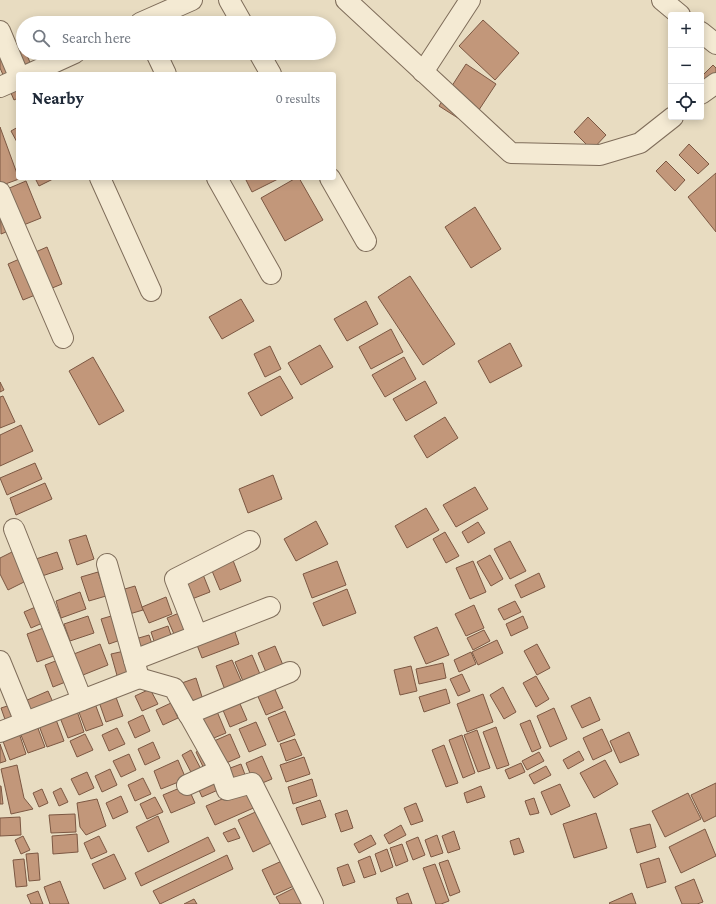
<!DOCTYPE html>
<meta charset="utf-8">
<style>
body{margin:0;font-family:"Crimson Pro",serif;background:#f6f6f7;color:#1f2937}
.controls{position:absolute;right:12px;top:12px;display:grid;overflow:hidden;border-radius:4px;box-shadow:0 2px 10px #0003}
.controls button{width:36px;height:36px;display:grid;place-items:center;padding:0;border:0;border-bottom:1px solid #e0e1e3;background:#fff;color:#1f2937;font:20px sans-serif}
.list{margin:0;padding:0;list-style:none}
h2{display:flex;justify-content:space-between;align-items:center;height:52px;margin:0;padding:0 16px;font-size:17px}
h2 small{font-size:13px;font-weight:400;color:#747a83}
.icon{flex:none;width:22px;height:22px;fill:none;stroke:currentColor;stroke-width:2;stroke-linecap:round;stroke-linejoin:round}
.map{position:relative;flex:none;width:716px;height:904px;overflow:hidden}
.search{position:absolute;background:#fff;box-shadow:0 2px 10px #0003;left:16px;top:16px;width:320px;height:44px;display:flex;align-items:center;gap:10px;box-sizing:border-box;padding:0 14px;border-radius:22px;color:#747a83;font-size:15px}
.panel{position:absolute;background:#fff;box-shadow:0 2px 10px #0003;left:16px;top:72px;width:320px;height:108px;border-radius:4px}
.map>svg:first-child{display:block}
.building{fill:#c2977a;stroke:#7c5843}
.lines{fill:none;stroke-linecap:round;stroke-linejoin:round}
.street-casing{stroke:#7f6d5a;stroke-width:22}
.street{stroke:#f4ead3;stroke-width:20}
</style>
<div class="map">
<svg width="716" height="904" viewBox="0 0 716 904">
<rect width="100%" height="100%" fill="#e8dcc1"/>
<!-- building -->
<g class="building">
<path d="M483,20l36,33 -24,27 -36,-34z"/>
<path d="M23,50v3h3l9,21h-17v24l-4,2 -14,-32v-8z"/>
<path d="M466,64l30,20 -27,41 -30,-19z"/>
<path d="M713,65l3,3v29l-15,-15v-5z"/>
<path d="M588,117l18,18 -14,15 -18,-18z"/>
<path d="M0,127l19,52 -19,7z"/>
<path d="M18,127v17l-7,-13z"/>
<path d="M689,144l20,20 -11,10 -19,-19z"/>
<path d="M666,161l19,19 -10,11 -19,-20z"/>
<path d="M716,173v59l-28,-35z"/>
<path d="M35,178h20l-16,8z"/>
<path d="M245,178h35l-28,14z"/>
<path d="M296,178h3l24,42 -38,21 -24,-43z"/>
<path d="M26,181l15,37 -40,16 -1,-42z"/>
<path d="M475,207l26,42 -30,19 -26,-41z"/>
<path d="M47,247l15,37 -39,16 -15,-36z"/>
<path d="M410,276l45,68 -32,21 -45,-68z"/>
<path d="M241,299l13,22 -32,18 -13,-22z"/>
<path d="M366,301l12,23 -31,17 -13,-22z"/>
<path d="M391,329l12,23 -32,17 -12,-22z"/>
<path d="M510,343l12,23 -32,17 -12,-22z"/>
<path d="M320,345l13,22 -32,18 -13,-22z"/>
<path d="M270,346l11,23 -16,8 -11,-23z"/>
<path d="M93,357l31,54 -25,14 -30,-54z"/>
<path d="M404,357l12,22 -31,18 -13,-22z"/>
<path d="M280,376l13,22 -32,18 -13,-23z"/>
<path d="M425,381l12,22 -31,18 -13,-22z"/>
<path d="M0,382l4,8 -4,2z"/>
<path d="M3,396l12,26 -15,6v-31z"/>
<path d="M445,417l13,21 -31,20 -13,-22z"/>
<path d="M21,425l12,26 -33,15v-31z"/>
<path d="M35,463l7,16 -35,16 -7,-17z"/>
<path d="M273,475l9,24 -34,14 -9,-24z"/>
<path d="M45,483l7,16 -36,16 -6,-17z"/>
<path d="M475,487l13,22 -32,18 -13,-22z"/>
<path d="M426,508l13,22 -32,18 -12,-22z"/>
<path d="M316,521l12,23 -32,17 -12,-22z"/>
<path d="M478,522l7,11 -17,10 -6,-11z"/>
<path d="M445,532l14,24 -13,7 -13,-24z"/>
<path d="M86,535l8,24 -17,6 -8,-25z"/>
<path d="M510,541l16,30 -16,8 -16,-30z"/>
<path d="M227,545l14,36 -21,9 -15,-36z"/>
<path d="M12,552l14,29 -18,9 -8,-16v-16z"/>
<path d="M57,552l6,17 -24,8 -6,-17z"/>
<path d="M490,555l13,24 -12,7 -14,-24z"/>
<path d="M337,561l9,24 -34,13 -9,-24z"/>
<path d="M473,561l13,31 -16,7 -14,-31z"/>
<path d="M198,562l12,30 -31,12 -12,-30z"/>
<path d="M98,572l8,24 -17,5 -8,-24z"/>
<path d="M539,573l6,14 -24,11 -6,-13z"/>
<path d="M135,586l8,24 -17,5 -8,-24z"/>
<path d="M347,589l9,24 -33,13 -10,-23z"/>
<path d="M80,592l6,17 -25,9 -5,-17z"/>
<path d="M166,597l6,17 -23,9 -7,-16z"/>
<path d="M515,601l6,11 -17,8 -6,-11z"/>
<path d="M40,605l7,16 -16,7 -7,-16z"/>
<path d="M474,605l10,23 -18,8 -11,-22z"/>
<path d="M184,611l10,23 -17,7 -10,-23z"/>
<path d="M118,614l8,24 -17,6 -8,-25z"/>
<path d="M88,616l6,17 -24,8 -6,-17z"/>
<path d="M523,616l5,12 -17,8 -5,-12z"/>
<path d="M49,626l10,28 -22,8 -10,-28z"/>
<path d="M168,626l8,24 -17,6 -8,-24z"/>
<path d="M437,627l12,28 -23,9 -12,-27z"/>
<path d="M484,630l6,11 -17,9 -6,-12z"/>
<path d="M235,632l4,12 -37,14 -5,-13z"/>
<path d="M149,635l8,24 -17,6 -8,-25z"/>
<path d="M497,640l6,13 -25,12 -6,-13z"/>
<path d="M100,644l8,21 -55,22 -8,-22z"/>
<path d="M537,644l13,24 -13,7 -13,-24z"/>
<path d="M275,646l10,24 -17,7 -10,-24z"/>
<path d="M129,650l6,24 -17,5 -7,-25z"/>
<path d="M471,652l5,12 -17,8 -5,-12z"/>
<path d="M252,655l10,24 -17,7 -10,-24z"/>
<path d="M232,660l10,23 -17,7 -9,-24z"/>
<path d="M443,663l3,15 -27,6 -3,-15z"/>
<path d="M411,666l6,25 -17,4 -6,-25z"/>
<path d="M462,674l8,17 -12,5 -8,-17z"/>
<path d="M536,676l13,23 -13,8 -13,-24z"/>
<path d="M196,678l8,25 -17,5 -8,-24z"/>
<path d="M273,685l10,23 -17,7 -10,-23z"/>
<path d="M503,687l13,25 -12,7 -14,-24z"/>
<path d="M150,689l8,15 -16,7 -7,-15z"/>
<path d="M446,689l4,14 -26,9 -5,-15z"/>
<path d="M48,691l7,16 -23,10 -7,-16z"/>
<path d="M114,692l9,24 -17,6 -8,-23z"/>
<path d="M483,694l10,28 -26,10 -10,-28z"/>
<path d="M237,697l10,23 -17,7 -10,-24z"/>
<path d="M590,697l10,23 -18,8 -11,-22z"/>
<path d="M94,701l9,24 -17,6 -9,-24z"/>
<path d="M17,703l6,16 -16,6 -6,-17z"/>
<path d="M171,703l7,15 -15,7 -7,-15z"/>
<path d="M76,708l8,24 -16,6 -9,-23z"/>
<path d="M554,708l13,31 -17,8 -13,-31z"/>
<path d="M216,709l10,24 -17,7 -9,-24z"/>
<path d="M285,711l10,24 -17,7 -10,-24z"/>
<path d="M143,715l7,16 -15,7 -7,-16z"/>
<path d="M55,717l9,24 -17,6 -9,-24z"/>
<path d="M530,720l11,28 -9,4 -12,-28z"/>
<path d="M256,722l10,23 -17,7 -10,-23z"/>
<path d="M36,723l9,24 -17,6 -9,-23z"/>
<path d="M496,727l13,38 -12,4 -14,-37z"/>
<path d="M117,728l8,16 -16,7 -7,-16z"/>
<path d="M602,729l10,22 -19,9 -10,-22z"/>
<path d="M18,730l8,24 -16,6 -9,-24z"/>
<path d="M477,730l13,38 -12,4 -14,-37z"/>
<path d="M629,732l10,23 -19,8 -10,-22z"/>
<path d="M85,734l8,16 -16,7 -7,-16z"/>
<path d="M230,734l10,23 -16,7 -10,-23z"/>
<path d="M462,735l13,38 -12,5 -14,-38z"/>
<path d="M295,739l7,16 -16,6 -6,-17z"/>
<path d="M153,742l7,16 -15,7 -7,-16z"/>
<path d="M0,744l6,17 -6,2z"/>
<path d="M444,745l14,38 -12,4 -14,-37z"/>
<path d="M205,747l10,21 -9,5 -10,-21z"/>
<path d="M191,750l11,21 -9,5 -11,-21z"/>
<path d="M579,751l5,9 -16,9 -5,-9z"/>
<path d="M539,752l5,9 -17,9 -5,-9z"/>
<path d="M129,754l7,16 -15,7 -8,-16z"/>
<path d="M262,756l10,23 -17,7 -9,-23z"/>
<path d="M304,757l6,17 -24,8 -6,-17z"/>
<path d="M178,760l8,19 -25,10 -7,-18z"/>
<path d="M605,760l13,24 -24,14 -14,-25z"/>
<path d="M521,763l4,9 -16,7 -4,-9z"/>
<path d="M241,764l6,16 -16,6 -6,-16z"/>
<path d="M17,765l7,33 9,11 -22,5 -10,-45z"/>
<path d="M546,766l5,9 -17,9 -5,-9z"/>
<path d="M110,769l7,16 -15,7 -7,-16z"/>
<path d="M87,772l7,16 -15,7 -8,-16z"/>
<path d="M210,774l8,16 -16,7 -7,-16z"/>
<path d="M143,778l8,16 -16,7 -7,-16z"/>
<path d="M312,779l5,17 -24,8 -5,-17z"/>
<path d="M716,783v33l-12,6 -13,-27z"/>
<path d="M560,784l10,22 -19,9 -10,-23z"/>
<path d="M187,785l8,18 -24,10 -8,-18z"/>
<path d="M0,786h1l2,18h-3z"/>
<path d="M481,786l4,11 -18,6 -3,-10z"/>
<path d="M250,787l8,19 -43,19 -9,-19z"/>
<path d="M61,788l7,14 -9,4 -6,-14z"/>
<path d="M42,789l6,14 -9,4 -6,-14z"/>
<path d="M688,793l13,26 -36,18 -13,-26z"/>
<path d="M121,796l7,16 -15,7 -7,-16z"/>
<path d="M155,797l8,15 -16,7 -7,-15z"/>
<path d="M534,798l5,15 -9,2 -5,-14z"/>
<path d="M97,799l9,27 -20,9 -6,-8 -3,-24z"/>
<path d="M320,800l6,17 -24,8 -6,-17z"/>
<path d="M416,803l7,18 -12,4 -7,-17z"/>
<path d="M262,809l15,31 -24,12 -15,-32z"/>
<path d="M347,810l6,18 -12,4 -6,-18z"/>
<path d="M596,813l11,35 -33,10 -11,-34z"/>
<path d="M75,814l1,18 -25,1 -2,-18z"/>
<path d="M158,816l11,26 -21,10 -12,-25z"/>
<path d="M20,817l1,18 -21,1v-18z"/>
<path d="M650,824l6,23 -19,6 -7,-24z"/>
<path d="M401,825l5,10 -17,9 -5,-9z"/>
<path d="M235,828l5,10 -12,4 -5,-9z"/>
<path d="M705,829l11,27 -35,17 -12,-26z"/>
<path d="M454,831l6,18 -12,4 -6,-17z"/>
<path d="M77,834l1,18 -25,2 -1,-18z"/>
<path d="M371,835l5,9 -17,9 -5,-9z"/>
<path d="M437,835l6,18 -12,4 -6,-17z"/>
<path d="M23,836l7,14 -9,4 -6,-14z"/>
<path d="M99,836l8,16 -16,7 -7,-16z"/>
<path d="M208,837l7,14 -74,35 -6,-13z"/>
<path d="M418,837l7,18 -12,5 -7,-18z"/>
<path d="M519,838l5,14 -10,3 -4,-14z"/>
<path d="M402,844l6,17 -12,5 -6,-18z"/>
<path d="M387,849l6,18 -12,5 -6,-18z"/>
<path d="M38,853l2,27 -11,1 -3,-27z"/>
<path d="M114,854l12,25 -22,10 -12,-25z"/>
<path d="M227,855l6,14 -73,35 -7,-13z"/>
<path d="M370,856l6,18 -12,4 -6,-17z"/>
<path d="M659,858l7,24 -19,6 -7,-24z"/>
<path d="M24,859l3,27 -11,1 -3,-27z"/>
<path d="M284,860l12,25 -22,10 -12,-25z"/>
<path d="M448,860l12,32 -10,4 -11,-33z"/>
<path d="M348,864l7,18 -12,4 -6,-18z"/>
<path d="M435,864l14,37 -8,3h-5l-13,-36z"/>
<path d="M694,879l9,23 -6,2h-15l-7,-17z"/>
<path d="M60,881l9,23h-19l-6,-17z"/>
<path d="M298,886l8,18h-26l-4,-7z"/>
<path d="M38,891l5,13h-12l-4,-9z"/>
<path d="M408,893l4,11h-14l-2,-6z"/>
<path d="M632,893l4,11h-26l-1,-1z"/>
<path d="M194,899l3,5h-13z"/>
</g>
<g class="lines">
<!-- street casing -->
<g class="street-casing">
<g id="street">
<path d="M229,0l13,23"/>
<path d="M346,0l165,153 89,2 40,-12 33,-26"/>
<path d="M662,0l18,15"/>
<path d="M140,23l52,-23"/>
<path d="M0,31l18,43"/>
<path d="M701,32l15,12"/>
<path d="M156,53l10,21"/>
<path d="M259,53l12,21"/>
<path d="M423,72l47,-72"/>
<path d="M29,74l46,-21"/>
<path d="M0,87l18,-8"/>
<path d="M701,94l15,-11"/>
<path d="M100,178l51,113"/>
<path d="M217,178l54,96"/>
<path d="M330,178l36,63"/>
<path d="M0,192l63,146"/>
<path d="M14,529l68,171"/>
<path d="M197,635l-22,-56 75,-38"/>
<path d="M134,660l136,-53"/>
<path d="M0,661l25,61"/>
<path d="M139,678l35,10 46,82 -33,15"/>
<path d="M188,714l102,-42"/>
<path d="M0,732l139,-54 -32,-114"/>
<path d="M220,770l7,20 25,-7 61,121"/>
</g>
</g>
<!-- street -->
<use href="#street" class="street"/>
</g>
</svg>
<div class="controls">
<button>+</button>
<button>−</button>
<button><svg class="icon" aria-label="locate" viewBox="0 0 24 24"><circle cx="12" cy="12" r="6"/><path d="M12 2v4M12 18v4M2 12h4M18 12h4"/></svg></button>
</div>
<div class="search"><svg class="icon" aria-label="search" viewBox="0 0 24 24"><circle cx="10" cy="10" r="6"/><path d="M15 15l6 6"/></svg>Search here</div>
<section class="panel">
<h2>Nearby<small>0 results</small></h2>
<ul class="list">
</ul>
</section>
</div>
